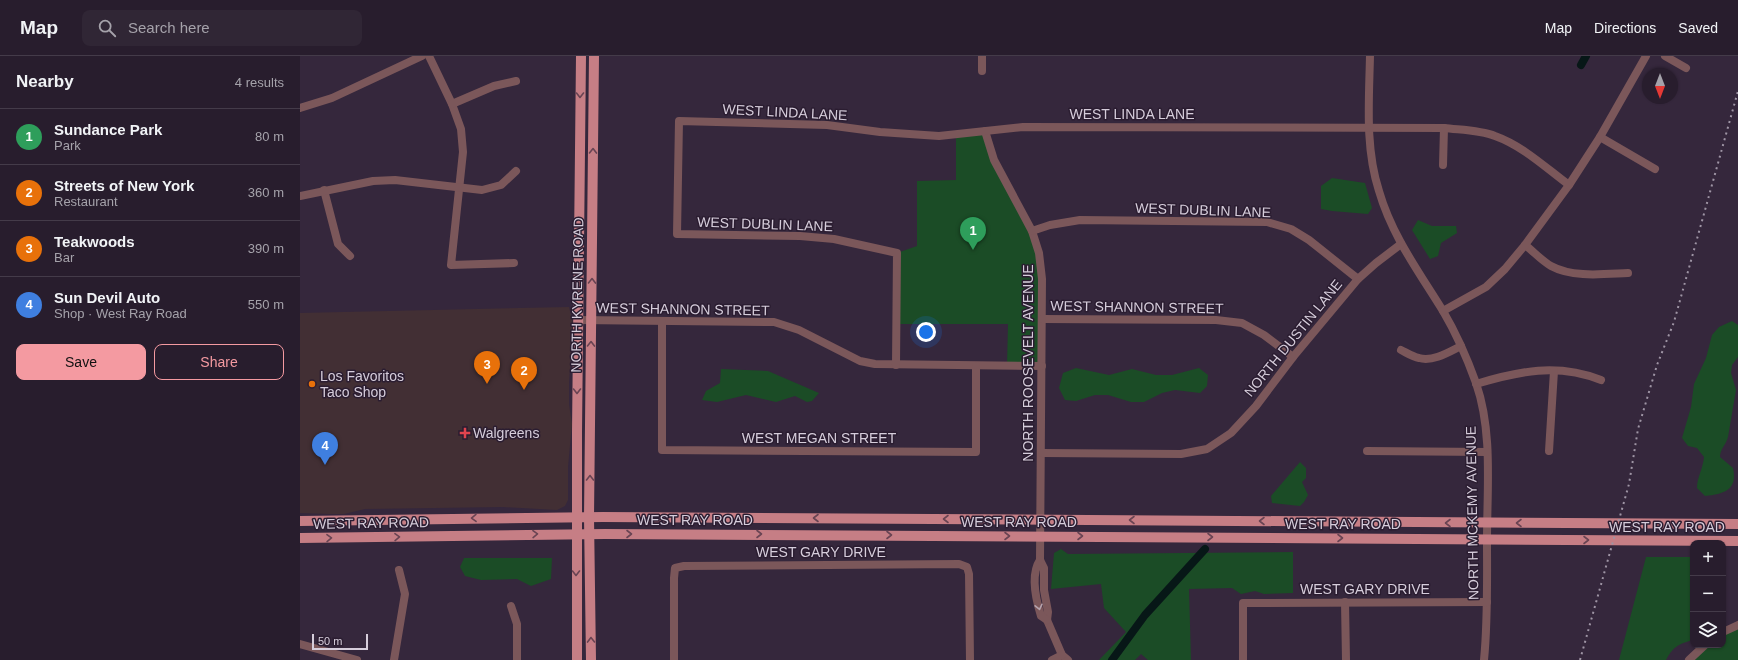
<!DOCTYPE html>
<meta charset="utf-8">
<style>
body{margin:0;font-family:Helvetica,sans-serif;background:#302635;color:#f1f3f6}
.controls{position:absolute;right:12px;bottom:12px;display:grid;overflow:hidden;border-radius:8px;box-shadow:0 1px 3px #0004}
.controls button{width:36px;height:36px;display:grid;place-items:center;padding:0;border:0;border-bottom:1px solid #443b49;background:#281d2d;color:#f1f3f6;font:20px sans-serif}
.compass{position:absolute;left:1342px;top:12px;width:36px;height:36px;border-radius:50%;background:#281d2d;box-shadow:0 1px 3px #0004;rotate:180deg}
.scale{position:absolute;left:12px;bottom:10px;width:56px;box-sizing:border-box;padding-left:4px;border:2px solid #d6cddb;border-top:0;font-size:11px;line-height:14px;white-space:nowrap;color:#d6cddb;-webkit-text-stroke:3px #2b1d31;paint-order:stroke}
.you{position:absolute;left:626px;top:276px;width:14px;height:14px;margin:-10px;border:3px solid #fff;border-radius:50%;background:#1a73e8;box-shadow:0 0 0 6px #1a73e833}
.badge{display:grid;place-items:center;width:26px;height:26px;border-radius:50%;background:#f49aa1;color:#fff;font-size:13px;font-weight:700}
.pin{position:absolute;translate:-50% -33px;filter:drop-shadow(0 1px 2px #0008)}
.pin::after{content:'';position:absolute;top:21px;width:14px;height:12px;background:inherit;clip-path:polygon(0 0,100% 0,50% 100%)}
.list{margin:0;padding:0;list-style:none}
h2{display:flex;justify-content:space-between;align-items:center;height:52px;margin:0;padding:0 16px;font-size:17px}
h2 small{font-size:13px;font-weight:400;color:#a5a2aa}
.list li{display:grid;grid-template-columns:26px 1fr auto;gap:12px;align-items:center;box-sizing:border-box;height:56px;padding:0 16px;border-top:1px solid #443b49}
.list b{display:block;font-size:15px;white-space:nowrap}
.list p{margin:0;font-size:13px;white-space:nowrap;color:#a5a2aa}
.list em{font-size:13px;font-style:normal;color:#a5a2aa}
.actions{display:flex;gap:8px;padding:12px 16px}
.actions a{flex:1;padding:9px 0;border:1px solid #f49aa1;border-radius:8px;text-align:center;font-size:14px;color:#f49aa1}
.actions .main{background:#f49aa1;color:#111}
.icon{flex:none;width:22px;height:22px;fill:none;stroke:currentColor;stroke-width:2;stroke-linecap:round;stroke-linejoin:round}
.map{position:relative;flex:none;width:1438px;height:604px;overflow:hidden}
header{display:flex;align-items:center;gap:24px;box-sizing:border-box;height:56px;padding:0 20px;background:#281d2d;border-bottom:1px solid #443b49}
header strong{font-size:19px}
nav{display:flex;gap:22px;margin-inline-start:auto;font-size:14px}
.search{width:280px;height:36px;background:#302635;display:flex;align-items:center;gap:10px;box-sizing:border-box;padding:0 14px;border-radius:8px;color:#a5a2aa;font-size:15px}
main{display:flex}
aside{flex:1;background:#281d2d}
.map>svg:first-child{display:block}
.commercial{fill:#422f34}
.green{fill:#1b4c26}
.lines{fill:none;stroke-linecap:round;stroke-linejoin:round}
.canal{stroke:#071717;stroke-width:8}
.minor{stroke:#7b575a;stroke-width:8}
.major{stroke:#c67e85;stroke-width:10}
.rail{stroke:#9f95a5;stroke-width:2;stroke-dasharray:2 4;stroke-linecap:butt}
.oneway{stroke:#694453}
.oneway2{stroke:#b6a4ae}
.food-dot{fill:#e8710a;stroke:#2b1d31;stroke-width:1.5}
.health-dot{fill:#e0444e;stroke:#2b1d31;stroke-width:1.5}
.labels{text-anchor:middle;dominant-baseline:central;stroke-width:3;stroke-linejoin:round;paint-order:stroke}
.street-label{font-size:14px;fill:#d6cddb;stroke:#2b1d31}
.poi-label{font-size:14px;fill:#d6cddb;stroke:#2b1d31;text-anchor:start}
</style>
<header>
<strong>Map</strong>
<div class="search"><svg class="icon" aria-label="search" viewBox="0 0 24 24"><circle cx="10" cy="10" r="6"/><path d="M15 15l6 6"/></svg>Search here</div>
<nav><a>Map</a><a>Directions</a><a>Saved</a></nav>
</header>
<main>
<aside>
<h2>Nearby<small>4 results</small></h2>
<ul class="list">
<li><span class="badge" style="background:#2e9e5b">1</span><div><b>Sundance Park</b><p>Park</p></div><em>80 m</em></li>
<li><span class="badge" style="background:#e8710a">2</span><div><b>Streets of New York</b><p>Restaurant</p></div><em>360 m</em></li>
<li><span class="badge" style="background:#e8710a">3</span><div><b>Teakwoods</b><p>Bar</p></div><em>390 m</em></li>
<li><span class="badge" style="background:#3f7fe0">4</span><div><b>Sun Devil Auto</b><p>Shop · West Ray Road</p></div><em>550 m</em></li>
</ul>
<div class="actions"><a class="main">Save</a><a>Share</a></div>
</aside>
<div class="map">
<svg width="1438" height="604" viewBox="0 0 1438 604">
<rect width="100%" height="100%" fill="#35273c"/>
<!-- commercial -->
<path class="commercial" d="M269,251l4,16 -4,60v21l3,20 -4,43v33l-3,6 -8,4 -54,-3 -138,2 -21,5h-15l-29,-1v-200z"/>
<!-- green -->
<g class="green">
<path d="M685,75l54,122 3,113h-35l1,-42h-112l1,-71 20,-7v-65l39,-1v-46z"/>
<path d="M1032,122l33,5 7,25 -4,6 -36,-3 -11,-2v-23z"/>
<path d="M1118,164l14,6h24l1,7 -16,10 -3,13 -8,3 -18,-29z"/>
<path d="M1432,265l6,4v32l-6,8 -1,8 5,17 -8,47c-2,8 -8,12 -8,20l13,11c5,22 -9,26 -28,28l-8,-8c0,-11 6,-19 7,-31l-7,-9 -9,-2 -6,-8 9,-31 3,-23 12,-26 6,-23 7,-8z"/>
<path d="M776,312l33,7 23,-6 24,6h16l27,-7 9,7 -1,11 -7,7 -25,-3 -13,3 -18,9h-13l-23,-7h-13l-19,6 -11,-1 -6,-12 4,-15z"/>
<path d="M421,313l47,2 51,22 -7,8 -5,1 -12,-6 -19,6 -30,-7 -29,7 -15,-2 4,-9 14,-8z"/>
<path d="M1000,406l6,6v10l-4,4 6,13 -4,7 -4,4 -28,-3 -1,-7z"/>
<path d="M761,493l7,5 225,-2v41l-29,1 -9,-3 -14,3 -9,-6 -43,1 2,71h-43l-7,-6 -6,6h-36l27,-28 -22,-24 -3,-24 -50,5 3,-36z"/>
<path d="M1346,501h47v83c-15,4 -20,7 -27,20h-47z"/>
<path d="M164,502h88l-1,21 -20,7 -14,-7 -36,1 -16,-4 -5,-9z"/>
<path d="M1438,569v35h-49l16,-15h18v-13z"/>
</g>
<g class="lines">
<!-- canal -->
<g class="canal">
<path d="M1281,9l5,-9"/>
<path d="M812,604l33,-45 60,-66"/>
</g>
<!-- minor -->
<g class="minor">
<path d="M129,0l23,48 9,25 2,23 -12,113 63,-2"/>
<path d="M1070,0c-1,45 -5,92 9,135 13,45 40,81 64,120 13,22 24,47 33,72 17,49 11,105 11,157 0,40 1,80 -3,120"/>
<path d="M1365,0l21,12"/>
<path d="M682,15v-15"/>
<path d="M152,48l42,-18 22,-5"/>
<path d="M0,52l32,-10 90,-42"/>
<path d="M685,75l9,29 38,71 7,22 3,26 -2,281 4,8v22l4,22 -1,8 15,35 6,5"/>
<path d="M1300,81l55,32"/>
<path d="M1143,109l1,-37"/>
<path d="M24,134l14,54 12,12"/>
<path d="M0,140l73,-15 22,-1 87,10 19,-5 15,-14"/>
<path d="M732,175l18,-6 30,-5 187,2 24,7 18,11 49,39"/>
<path d="M1225,189c8,6 17,16 26,21 22,12 53,8 77,7"/>
<path d="M1143,255l43,-24 19,-18 20,-24 44,-60 31,-48 46,-81"/>
<path d="M742,263l174,1 26,3 22,12 29,22"/>
<path d="M278,264l196,2 25,8 61,31 15,3 167,2"/>
<path d="M362,265v129l314,2v-86"/>
<path d="M1101,294c6,3 12,7 18,8 14,4 30,-6 42,-12"/>
<path d="M596,309l1,-112 -63,-14 -34,-3 -123,-2 2,-113 148,4 53,7 59,4 84,-9 421,1c16,2 36,2 51,8 28,10 51,32 74,49"/>
<path d="M1176,328c43,-13 81,-21 125,-4"/>
<path d="M1067,395l120,1"/>
<path d="M1249,395l5,-80"/>
<path d="M742,397l139,1 26,-5 24,-16 25,-27 37,-49 65,-78 18,-16 25,-19"/>
<path d="M740,504c-10,15 -4,40 1,56l6,4"/>
<path d="M1045,546l1,58"/>
<path d="M211,550l6,18v36"/>
<path d="M1423,576l15,-7"/>
<path d="M0,588l57,16"/>
<path d="M94,604l11,-66 -6,-24"/>
<path d="M374,604v-82l1,-10 9,-2 275,-2 8,3 2,7 1,86"/>
<path d="M752,604l10,-5"/>
<path d="M943,604v-57l244,-1"/>
<path d="M1389,604l16,-15"/>
</g>
<!-- major -->
<g class="major">
<path d="M0,465l303,-4 1135,7"/>
<path d="M0,482l305,-4 1133,7"/>
<path d="M277,604v-228l4,-376"/>
<path d="M291,604l-2,-143 5,-461"/>
</g>
<!-- rail -->
<path class="rail" d="M1280,604l49,-176 9,-55 19,-64 17,-43 64,-231"/>
</g>
<!-- one-way arrows -->
<defs><path id="oneway-chevron" d="M-2-3.5L2.5 0L-2 3.5" fill="none" stroke-width="1.6" stroke-linecap="round" stroke-linejoin="round"/></defs>
<g class="oneway">
<use href="#oneway-chevron" transform="translate(280 39) rotate(90)"/>
<use href="#oneway-chevron" transform="translate(293 95) rotate(-89)"/>
<use href="#oneway-chevron" transform="translate(292 225) rotate(-89)"/>
<use href="#oneway-chevron" transform="translate(291 288) rotate(-89)"/>
<use href="#oneway-chevron" transform="translate(277 335) rotate(90)"/>
<use href="#oneway-chevron" transform="translate(290 422) rotate(-90)"/>
<use href="#oneway-chevron" transform="translate(174 462) rotate(179)"/>
<use href="#oneway-chevron" transform="translate(516 462) rotate(-180)"/>
<use href="#oneway-chevron" transform="translate(646 463) rotate(-180)"/>
<use href="#oneway-chevron" transform="translate(832 464) rotate(-180)"/>
<use href="#oneway-chevron" transform="translate(962 465) rotate(-180)"/>
<use href="#oneway-chevron" transform="translate(1148 467) rotate(-180)"/>
<use href="#oneway-chevron" transform="translate(1219 467) rotate(-180)"/>
<use href="#oneway-chevron" transform="translate(235 478) rotate(-1)"/>
<use href="#oneway-chevron" transform="translate(329 478)"/>
<use href="#oneway-chevron" transform="translate(459 478)"/>
<use href="#oneway-chevron" transform="translate(589 479)"/>
<use href="#oneway-chevron" transform="translate(707 480)"/>
<use href="#oneway-chevron" transform="translate(780 480)"/>
<use href="#oneway-chevron" transform="translate(97 481) rotate(-1)"/>
<use href="#oneway-chevron" transform="translate(910 481)"/>
<use href="#oneway-chevron" transform="translate(29 482) rotate(-1)"/>
<use href="#oneway-chevron" transform="translate(1040 482)"/>
<use href="#oneway-chevron" transform="translate(1286 484)"/>
<use href="#oneway-chevron" transform="translate(276 517) rotate(90)"/>
<use href="#oneway-chevron" transform="translate(291 584) rotate(-91)"/>
</g>
<use class="oneway2" href="#oneway-chevron" transform="translate(739 551) rotate(77)"/>
<!-- markers -->
<circle class="food-dot" cx="12" cy="328" r="4"/>
<path class="health-dot" d="M163 371h4v4h4v4h-4v4h-4v-4h-4v-4h4z"/>
<g class="labels">
<!-- street labels -->
<g class="street-label">
<text transform="translate(485 56) rotate(3)">WEST LINDA LANE</text>
<text x="832" y="58">WEST LINDA LANE</text>
<text transform="translate(903 154) rotate(2)">WEST DUBLIN LANE</text>
<text transform="translate(465 168) rotate(2)">WEST DUBLIN LANE</text>
<text transform="translate(277 239) rotate(-89)">NORTH KYRENE ROAD</text>
<text transform="translate(837 251) rotate(1)">WEST SHANNON STREET</text>
<text transform="translate(383 253) rotate(1)">WEST SHANNON STREET</text>
<text transform="translate(993 282) rotate(-51)">NORTH DUSTIN LANE</text>
<text transform="translate(728 307) rotate(-90)">NORTH ROOSEVELT AVENUE</text>
<text x="519" y="382">WEST MEGAN STREET</text>
<text transform="translate(1172 457) rotate(-91)">NORTH MCKEMY AVENUE</text>
<text x="395" y="464">WEST RAY ROAD</text>
<text x="719" y="466">WEST RAY ROAD</text>
<text transform="translate(71 467) rotate(-1)">WEST RAY ROAD</text>
<text x="1043" y="468">WEST RAY ROAD</text>
<text x="1367" y="471">WEST RAY ROAD</text>
<text x="521" y="496">WEST GARY DRIVE</text>
<text x="1065" y="533">WEST GARY DRIVE</text>
</g>
<!-- poi labels -->
<g class="poi-label">
<text x="20" y="320">Los Favoritos<tspan x="20" dy="16">Taco Shop</tspan></text>
<text x="173" y="377">Walgreens</text>
</g>
</g>
</svg>
<div class="controls">
<button>+</button>
<button>−</button>
<button><svg class="icon" aria-label="layers" viewBox="0 0 24 24"><path d="M12 4l9 5-9 5-9-5zM3 14l9 5 9-5"/></svg></button>
</div>
<svg class="compass" viewBox="-18 -18 36 36"><path d="M0-13l5 13h-10z" fill="#e53935"/><path d="M0 13l5-13h-10z" fill="#a5a2aa"/></svg>
<div class="scale">50 m</div>
<div class="you"></div>
<div class="pin badge" style="left:673px;top:194px;background:#2e9e5b">1</div>
<div class="pin badge" style="left:224px;top:334px;background:#e8710a">2</div>
<div class="pin badge" style="left:187px;top:328px;background:#e8710a">3</div>
<div class="pin badge" style="left:25px;top:409px;background:#3f7fe0">4</div>
</div>
</main>
